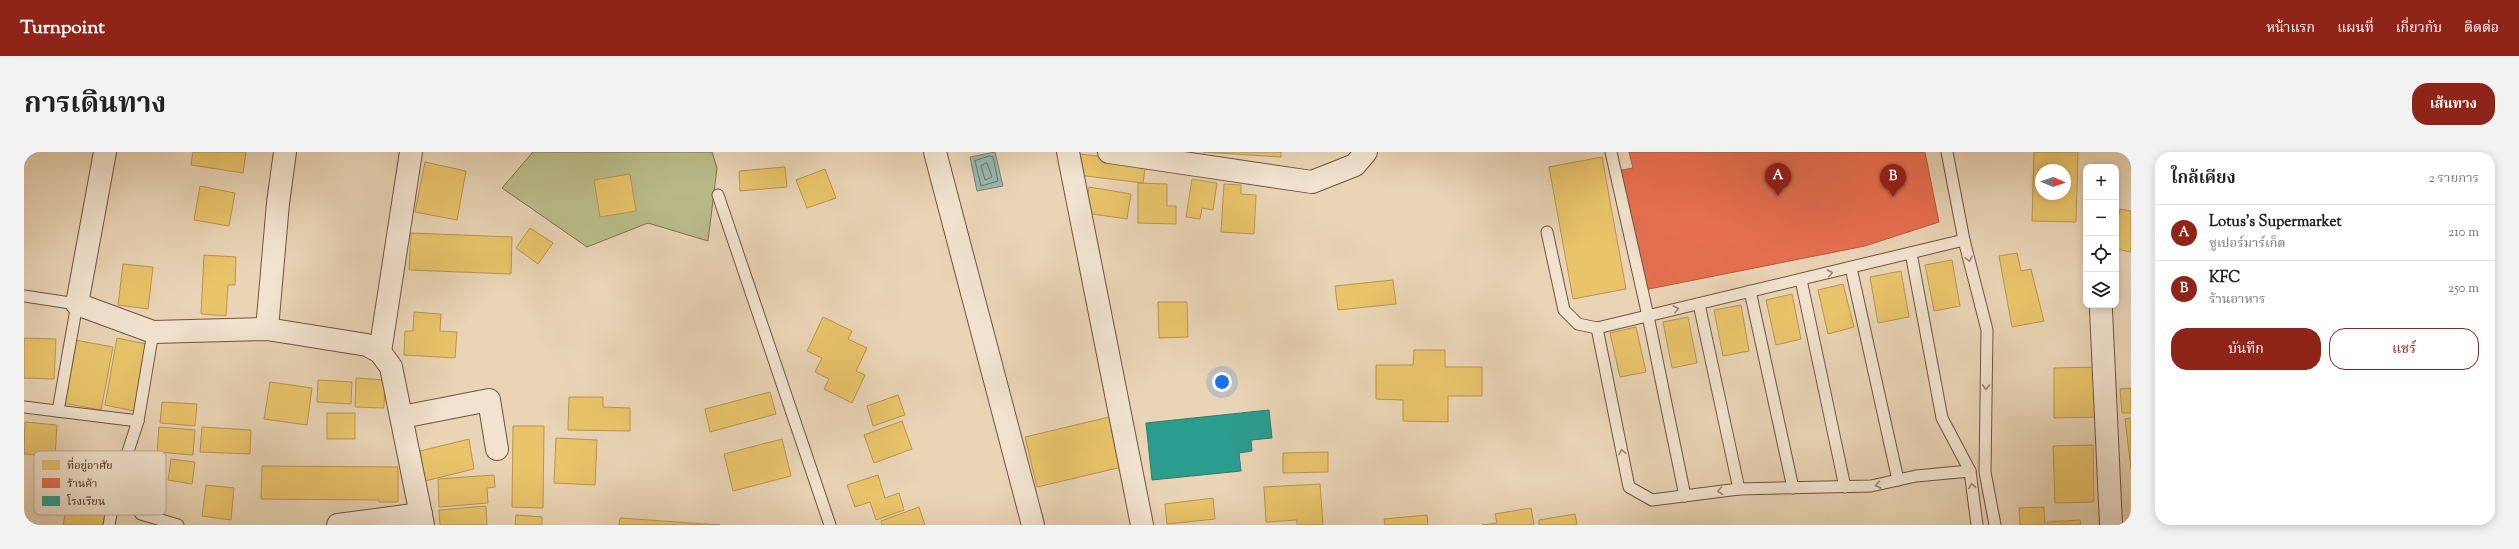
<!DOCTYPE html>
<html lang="th">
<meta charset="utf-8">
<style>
body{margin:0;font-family:"Sorts Mill Goudy","Noto Serif Thai",serif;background:#f2f2f2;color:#222}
.controls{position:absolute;right:12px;top:12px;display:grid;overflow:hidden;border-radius:8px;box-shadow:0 2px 10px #0003}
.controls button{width:36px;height:36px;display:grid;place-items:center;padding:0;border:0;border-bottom:1px solid #e0e0e0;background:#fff;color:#222;font:20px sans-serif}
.compass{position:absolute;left:2011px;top:12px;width:36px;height:36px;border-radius:50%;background:#fff;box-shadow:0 2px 10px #0003;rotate:92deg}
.you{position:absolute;left:1198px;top:230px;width:14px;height:14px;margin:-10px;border:3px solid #fff;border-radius:50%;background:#1a73e8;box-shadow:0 0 0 6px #1a73e833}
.badge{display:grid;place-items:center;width:26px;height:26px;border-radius:50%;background:#8f2418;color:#fff;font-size:13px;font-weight:700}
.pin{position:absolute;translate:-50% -33px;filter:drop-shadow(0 1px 2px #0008)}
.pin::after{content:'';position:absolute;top:21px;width:14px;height:12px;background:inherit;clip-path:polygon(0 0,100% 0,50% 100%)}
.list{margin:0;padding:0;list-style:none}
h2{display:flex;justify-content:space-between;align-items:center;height:52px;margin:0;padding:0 16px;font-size:17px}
h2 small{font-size:13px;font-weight:400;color:#767676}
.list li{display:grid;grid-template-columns:26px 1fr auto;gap:12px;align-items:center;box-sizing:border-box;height:56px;padding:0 16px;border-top:1px solid #e0e0e0}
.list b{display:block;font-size:15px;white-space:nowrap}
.list p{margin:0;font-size:13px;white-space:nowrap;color:#767676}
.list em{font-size:13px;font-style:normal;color:#767676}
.actions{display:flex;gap:8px;padding:12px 16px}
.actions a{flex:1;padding:9px 0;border:1px solid #8f2418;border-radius:16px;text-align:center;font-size:14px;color:#8f2418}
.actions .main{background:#8f2418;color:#fff}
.icon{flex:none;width:22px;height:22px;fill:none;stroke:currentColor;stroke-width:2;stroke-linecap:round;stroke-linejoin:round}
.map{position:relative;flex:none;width:2107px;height:373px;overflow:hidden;border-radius:16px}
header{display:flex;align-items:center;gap:24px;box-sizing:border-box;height:56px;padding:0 20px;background:#8f2418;color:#fff}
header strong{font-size:19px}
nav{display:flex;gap:22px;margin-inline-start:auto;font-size:14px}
.intro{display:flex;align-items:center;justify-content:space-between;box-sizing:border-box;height:96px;padding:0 24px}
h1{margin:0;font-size:28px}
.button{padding:10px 18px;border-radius:16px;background:#8f2418;color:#fff;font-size:14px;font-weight:700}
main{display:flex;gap:24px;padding:0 24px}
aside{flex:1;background:#fff;border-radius:16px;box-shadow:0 2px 10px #0003}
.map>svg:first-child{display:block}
.green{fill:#babc8b;stroke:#817250}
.water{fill:#97b8b0;stroke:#777e72}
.homes{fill:#e9c46a;stroke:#b99550;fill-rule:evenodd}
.shops{fill:#e76f51;stroke:#b75a3f}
.schools{fill:#2a9d8f;stroke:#337a6a}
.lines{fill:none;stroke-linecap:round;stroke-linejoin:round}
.shore{stroke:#707062;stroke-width:1}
.lane-casing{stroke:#70533d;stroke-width:13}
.street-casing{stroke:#70533d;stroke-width:24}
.lane{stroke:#f1e3cf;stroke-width:11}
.street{stroke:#f1e3cf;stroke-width:22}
.oneway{stroke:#9c8672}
.key{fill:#f1e3cf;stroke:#beab97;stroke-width:1}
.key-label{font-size:11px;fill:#482815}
</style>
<header>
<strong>Turnpoint</strong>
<nav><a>หน้าแรก</a><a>แผนที่</a><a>เกี่ยวกับ</a><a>ติดต่อ</a></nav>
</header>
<div class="intro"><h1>การเดินทาง</h1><a class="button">เส้นทาง</a></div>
<main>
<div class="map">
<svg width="2107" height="373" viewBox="0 0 2107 373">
<rect width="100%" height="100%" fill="#e9d4b5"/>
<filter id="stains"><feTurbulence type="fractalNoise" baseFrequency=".005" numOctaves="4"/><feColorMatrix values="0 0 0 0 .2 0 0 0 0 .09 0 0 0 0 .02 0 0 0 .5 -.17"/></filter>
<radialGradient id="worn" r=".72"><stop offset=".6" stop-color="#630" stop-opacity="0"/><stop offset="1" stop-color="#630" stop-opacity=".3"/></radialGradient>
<!-- green -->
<path class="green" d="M509,0h179l5,16 -9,73 -60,-18 -61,24 -85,-59z"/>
<!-- water -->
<path class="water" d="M971,0l8,34 -26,5 -7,-34z"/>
<!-- homes -->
<g class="homes">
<path d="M169,0h53l-3,21 -52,-8z"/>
<path d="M1179,0h78v5z"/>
<path d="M2010,0h44l-2,70 -44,-1zM2017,18h24v24h-24z"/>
<path d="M1056,2l66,8 -3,21 -65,-8z"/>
<path d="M1578,5l24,132 -53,10 -24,-132z"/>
<path d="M401,10l41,9 -9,49 -42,-8z"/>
<path d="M761,15l2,20 -47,4 -1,-20z"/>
<path d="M801,17l11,29 -29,10 -11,-28z"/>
<path d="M606,22l6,37 -36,6 -6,-37z"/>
<path d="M1168,27l25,4 -4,27 -11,-2 -2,11 -14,-2z"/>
<path d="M1114,31l29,1v22h9v18l-38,-1z"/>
<path d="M1200,32l17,1v9l15,1 -2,39 -33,-2z"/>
<path d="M176,34l35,7 -6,33 -35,-6z"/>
<path d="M1065,35l42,7 -4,25 -42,-6z"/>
<path d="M2096,57l11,2v41l-15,-3v-20z"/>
<path d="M506,76l23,15 -15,21 -22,-16z"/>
<path d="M387,81l101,4 -1,37 -102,-4z"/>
<path d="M1993,101l4,18 10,-2 13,52 -32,6 -13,-71z"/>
<path d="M180,103l32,2 -1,28h-7l-2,31 -25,-2z"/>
<path d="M1928,108l8,46 -26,5 -9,-46z"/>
<path d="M99,112l30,3 -5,42 -30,-4z"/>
<path d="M1877,119l8,46 -31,6 -8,-46z"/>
<path d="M1369,128l3,24 -58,6 -3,-24z"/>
<path d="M1819,132l11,43 -26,7 -10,-44z"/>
<path d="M1768,142l9,45 -25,6 -10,-45z"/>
<path d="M1134,150h29l1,35 -29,1z"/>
<path d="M1717,153l8,46 -26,5 -9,-46z"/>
<path d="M390,160l27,2 -1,17 17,1 -2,26 -51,-3 1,-24h8z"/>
<path d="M799,165l29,14 -4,8 19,9 -11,23 9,4 -13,28 -28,-14 5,-10 -14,-7 7,-14 -15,-7z"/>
<path d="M1664,165l9,46 -25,5 -9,-46z"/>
<path d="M1612,175l10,45 -26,5 -10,-44z"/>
<path d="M0,186l32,1 -2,40 -30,-1z"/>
<path d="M93,186l30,6 -13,67 -29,-6z"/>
<path d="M51,188l38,7 -12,63 -38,-7z"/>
<path d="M1390,198h31v17h37v29h-34v26l-45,-1v-21l-27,-1v-34h37z"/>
<path d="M2076,215l1,50 -47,1v-50z"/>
<path d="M332,226l29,2 -1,28 -29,-1z"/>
<path d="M294,228l34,2 -1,22 -34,-2z"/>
<path d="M246,230l42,6 -5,37 -43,-6z"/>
<path d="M2107,236v25h-9l-2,-24z"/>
<path d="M746,240l6,22 -66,18 -5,-23z"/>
<path d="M874,243l7,20 -32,11 -6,-20z"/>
<path d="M545,245h34v10l27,1v23l-62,-1z"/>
<path d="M138,250l35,2 -2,22 -35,-3z"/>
<rect x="303" y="261" width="28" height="26"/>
<path d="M1085,265l13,50 -85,20 -12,-50z"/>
<path d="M2107,266v51l-6,-50z"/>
<path d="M878,269l10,28 -38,14 -10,-28z"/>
<path d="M1,270l32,3 -2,32 -31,-3z"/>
<path d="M489,274h31l-1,82 -31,-1z"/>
<path d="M135,275l36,3 -2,25 -36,-3z"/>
<path d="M178,275l49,3 -1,24 -50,-2z"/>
<path d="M532,286l41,2 -2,45 -41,-2z"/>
<path d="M445,287l5,30 -49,12 -5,-30z"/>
<path d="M758,287l9,37 -58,15 -9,-37z"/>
<path d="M2069,293l1,57 -39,1 -2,-57z"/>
<path d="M1304,300v20l-45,1v-20z"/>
<path d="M147,307l24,3 -3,22 -24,-4z"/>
<path d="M238,314l136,1v35h-19v-2l-118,-1z"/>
<path d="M470,323l1,12 -8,1 1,15 -49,4 -1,-28z"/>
<path d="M854,323l7,23 14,-5 5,17 -28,10 -6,-18 -15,5 -8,-22z"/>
<path d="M1296,332l3,41h-26v-5l-31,2 -2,-35z"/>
<path d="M182,333l28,3 -3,32 -29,-4z"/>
<path d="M45,343l41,9 -5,21h-42z"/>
<path d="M1189,346l2,21 -48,5 -2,-20z"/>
<path d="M462,354l1,19h-47l-1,-15z"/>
<path d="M895,355l6,18h-43l-1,-4z"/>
<path d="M2020,355l1,18h-25l-1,-17z"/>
<path d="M1507,356l3,17h-52l15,-2 -2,-9z"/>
<path d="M1551,362l2,11h-38v-5z"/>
<path d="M492,363l26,2v8h-27z"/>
<path d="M1403,363l1,10h-43l-1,-6z"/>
<path d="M596,366l100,7h-101z"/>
<path d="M2056,368l1,5h-34v-3z"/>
</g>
<!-- shops -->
<path class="shops" d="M1605,0h296l14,70 -74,24 -221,44 -27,-119 16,-3z"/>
<!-- schools -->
<path class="schools" d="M1245,258l3,28 -21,2 1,11 -13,2 2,18 -89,9 -6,-57z"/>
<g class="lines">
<!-- shore -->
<g class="shore">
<path d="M966,4l3,1 5,24 -17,5 -6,-25z"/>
<path d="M963,11l5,14 -7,3 -4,-14z"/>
</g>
<!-- lane casing -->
<g class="lane-casing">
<g id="lane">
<path d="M1587,0l37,164 37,180"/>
<path d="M1923,0l17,88"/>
<path d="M694,43l112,330"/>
<path d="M1523,80l17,78 14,14 19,4 367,-88 23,90 -2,142 10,53"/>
<path d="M1887,101l31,165 28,53"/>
<path d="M1827,116l47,212"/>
<path d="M1777,128l44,207"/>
<path d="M1726,139l43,197"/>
<path d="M0,144l53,8 -19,107"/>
<path d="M1675,152l40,185"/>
<path d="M1573,176l32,159 23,13 87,-11 132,-3 45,-10 54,-5 7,54"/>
<path d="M0,255l114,14"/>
<path d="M92,336l23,6 -1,16 3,4 37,11"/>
<path d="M85,373l7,-37 22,-67 15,-89"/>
</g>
</g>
<!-- street casing -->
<g class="street-casing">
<g id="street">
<path d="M81,0l-28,152 76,28 114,-3 100,16 13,7 11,15 32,158"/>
<path d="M911,0l98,373"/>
<path d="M1044,0l74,373"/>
<path d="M1085,0l203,30 43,-17 11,-13"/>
<path d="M2077,158l10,215"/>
<path d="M243,177l11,-126 7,-51"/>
<path d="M356,200l31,-200"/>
<path d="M378,265l87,-17 8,49"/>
<path d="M314,373l83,-11"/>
</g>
</g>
<!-- lane -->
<use href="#lane" class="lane"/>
<!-- street -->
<use href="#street" class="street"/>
</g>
<!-- one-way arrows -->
<defs><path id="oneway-chevron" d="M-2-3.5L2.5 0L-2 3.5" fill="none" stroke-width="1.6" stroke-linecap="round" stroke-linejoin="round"/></defs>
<g class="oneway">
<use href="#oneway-chevron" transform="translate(1945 107) rotate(76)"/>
<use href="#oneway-chevron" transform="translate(1806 121) rotate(-13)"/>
<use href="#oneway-chevron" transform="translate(1652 157) rotate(-14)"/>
<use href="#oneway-chevron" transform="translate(1962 235) rotate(91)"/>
<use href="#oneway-chevron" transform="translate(1598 300) rotate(-101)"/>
<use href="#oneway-chevron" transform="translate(1854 333) rotate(168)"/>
<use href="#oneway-chevron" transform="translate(1948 334) rotate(-98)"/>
<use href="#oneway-chevron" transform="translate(1696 339) rotate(173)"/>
</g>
<!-- legend -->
<rect x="10" y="299" width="132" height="64" rx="6" class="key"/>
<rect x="18" y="308" width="18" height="10" fill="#e9c46a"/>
<rect x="18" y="326" width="18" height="10" fill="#e76f51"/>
<rect x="18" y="344" width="18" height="10" fill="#2a9d8f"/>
<g class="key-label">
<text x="43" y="317">ที่อยู่อาศัย</text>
<text x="43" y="335">ร้านค้า</text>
<text x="43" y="353">โรงเรียน</text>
</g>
<rect width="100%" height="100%" filter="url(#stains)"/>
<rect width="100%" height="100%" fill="url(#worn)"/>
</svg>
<div class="controls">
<button>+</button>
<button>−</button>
<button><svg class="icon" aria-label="locate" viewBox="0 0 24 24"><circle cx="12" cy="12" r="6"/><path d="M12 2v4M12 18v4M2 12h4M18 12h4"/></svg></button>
<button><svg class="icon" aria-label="layers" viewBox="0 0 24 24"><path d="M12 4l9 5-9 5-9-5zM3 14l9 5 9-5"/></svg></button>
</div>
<svg class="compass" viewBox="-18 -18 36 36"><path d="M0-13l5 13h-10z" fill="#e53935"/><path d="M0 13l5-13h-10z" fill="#767676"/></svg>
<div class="you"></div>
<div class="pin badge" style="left:1754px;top:44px">A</div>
<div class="pin badge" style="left:1869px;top:45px">B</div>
</div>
<aside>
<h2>ใกล้เคียง<small>2 รายการ</small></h2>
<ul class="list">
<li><span class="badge">A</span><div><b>Lotus's Supermarket</b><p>ซูเปอร์มาร์เก็ต</p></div><em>210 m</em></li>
<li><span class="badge">B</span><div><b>KFC</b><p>ร้านอาหาร</p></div><em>250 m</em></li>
</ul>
<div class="actions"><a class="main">บันทึก</a><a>แชร์</a></div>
</aside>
</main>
